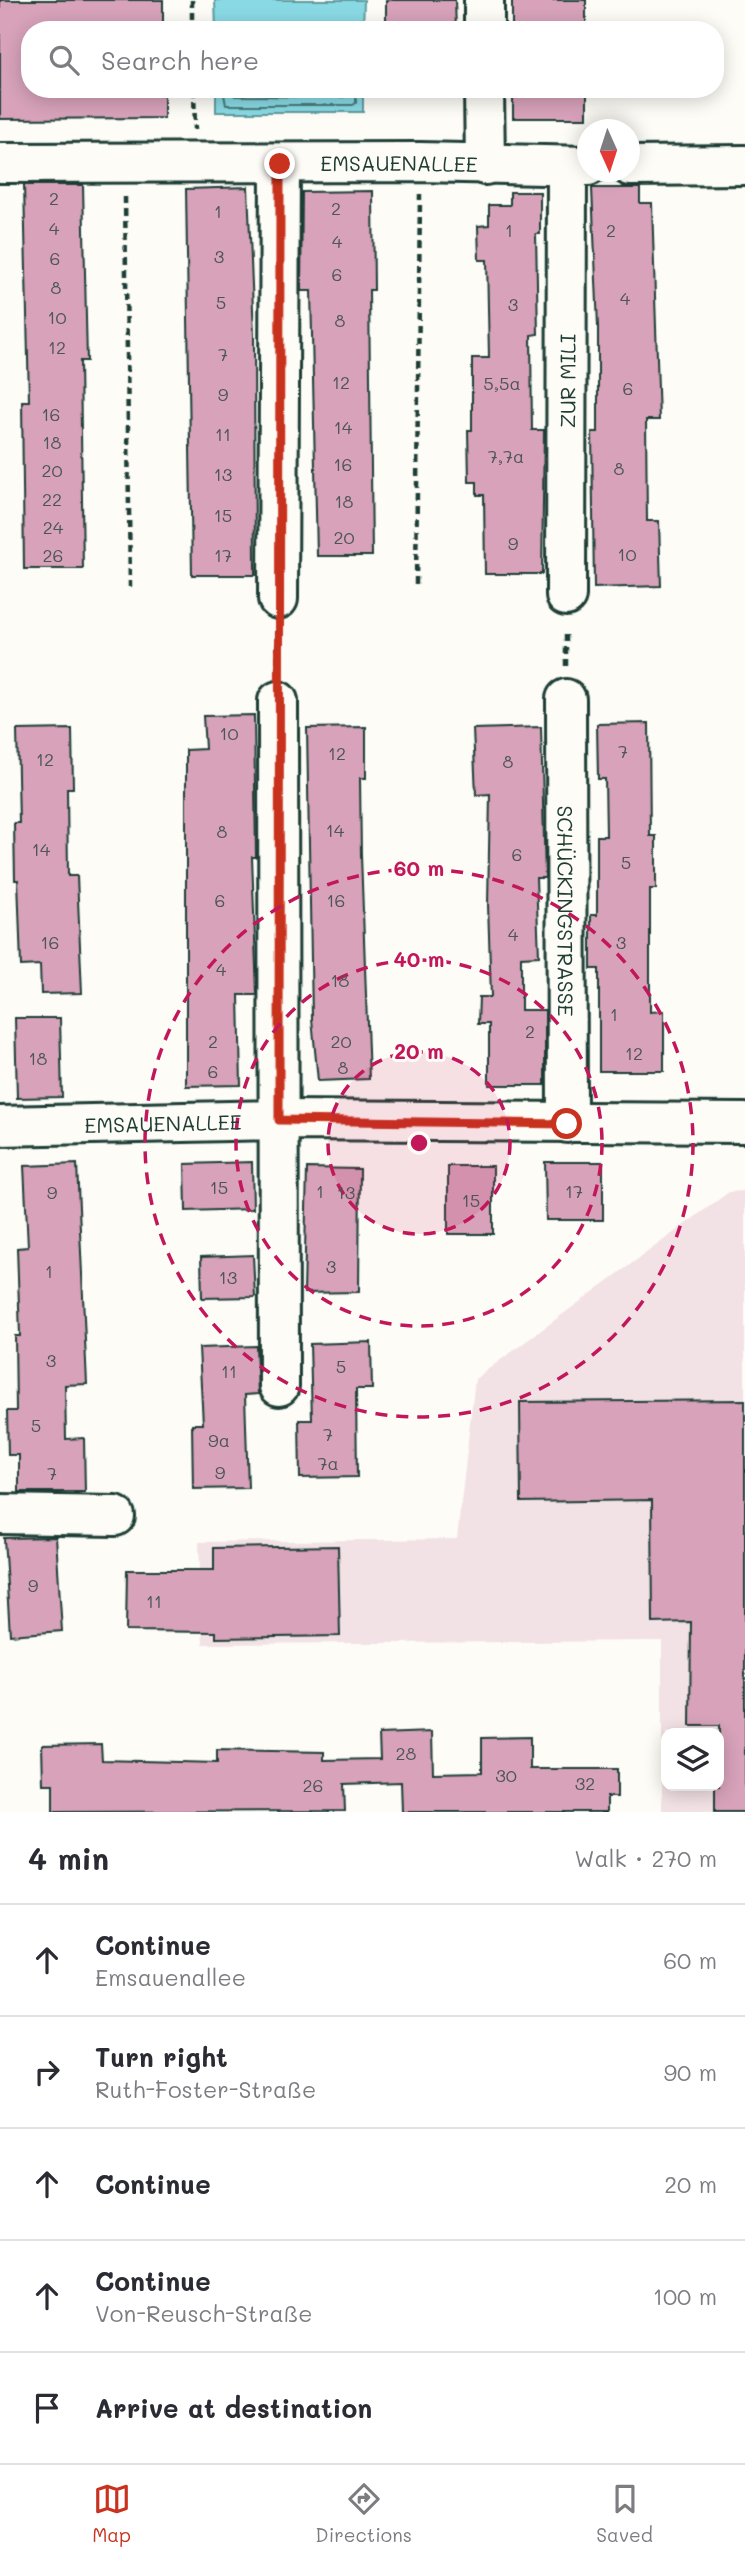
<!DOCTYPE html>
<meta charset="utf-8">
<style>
body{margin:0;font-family:Mali,sans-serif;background:#f7f7f7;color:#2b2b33}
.controls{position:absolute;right:21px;bottom:21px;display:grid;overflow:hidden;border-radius:14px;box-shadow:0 4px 18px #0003}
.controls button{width:63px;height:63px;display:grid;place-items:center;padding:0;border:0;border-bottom:2px solid #e1e1e2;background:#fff;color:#2b2b33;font:35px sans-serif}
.compass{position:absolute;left:577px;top:119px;width:63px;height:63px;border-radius:50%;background:#fff;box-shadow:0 4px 18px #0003;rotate:177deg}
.stop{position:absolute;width:21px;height:21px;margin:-16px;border:5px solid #c8321e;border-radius:50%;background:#fff}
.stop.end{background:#c8321e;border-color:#fff;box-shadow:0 2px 7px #0008}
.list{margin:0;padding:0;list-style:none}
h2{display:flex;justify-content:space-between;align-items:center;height:91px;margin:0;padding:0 28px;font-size:30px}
h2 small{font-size:23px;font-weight:400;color:#7c7c81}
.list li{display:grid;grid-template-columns:46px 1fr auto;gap:21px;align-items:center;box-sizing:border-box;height:112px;padding:0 28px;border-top:2px solid #e1e1e2}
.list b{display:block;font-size:26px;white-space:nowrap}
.list p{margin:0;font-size:23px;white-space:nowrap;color:#7c7c81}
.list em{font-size:23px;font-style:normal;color:#7c7c81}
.icon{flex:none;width:38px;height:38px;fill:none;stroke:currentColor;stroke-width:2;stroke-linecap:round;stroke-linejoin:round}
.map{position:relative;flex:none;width:745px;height:1812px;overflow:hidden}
.search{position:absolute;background:#fff;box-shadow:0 4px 18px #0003;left:21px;right:21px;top:21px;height:77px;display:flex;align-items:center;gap:18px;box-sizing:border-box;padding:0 24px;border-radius:28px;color:#7c7c81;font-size:26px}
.sheet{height:651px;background:#fff}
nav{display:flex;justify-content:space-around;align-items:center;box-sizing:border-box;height:98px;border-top:2px solid #e1e1e2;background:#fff;font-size:19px;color:#7c7c81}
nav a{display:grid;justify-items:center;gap:4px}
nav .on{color:#c8321e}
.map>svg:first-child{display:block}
.built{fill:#f2e1e5;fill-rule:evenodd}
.water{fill:#89d9e4;stroke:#5f9b9e;stroke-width:2}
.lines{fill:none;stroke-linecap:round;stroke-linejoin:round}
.shore{stroke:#497b7a;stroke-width:2}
.building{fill:#d7a2ba;stroke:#1f3d34;stroke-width:2}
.minor-casing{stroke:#1f3d34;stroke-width:44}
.path{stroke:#1f3d34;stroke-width:4.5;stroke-dasharray:7 5;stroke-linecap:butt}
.minor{stroke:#fdfcf7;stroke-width:38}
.route{stroke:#c8321e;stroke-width:9}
.ring{fill:none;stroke:#c2185b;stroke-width:3.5;stroke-dasharray:12 9}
.labels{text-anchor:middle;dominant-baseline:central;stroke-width:6;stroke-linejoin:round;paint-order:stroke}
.number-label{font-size:18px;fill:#4d5656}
.street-label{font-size:21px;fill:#1f3d34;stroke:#fdfcf7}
.centre{fill:#c2185b;stroke:#fdfcf7;stroke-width:3.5}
.ring-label{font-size:21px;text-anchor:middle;font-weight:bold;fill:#c2185b;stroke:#fdfcf7;stroke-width:6;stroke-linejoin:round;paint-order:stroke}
</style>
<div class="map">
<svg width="745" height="1812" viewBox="0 0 745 1812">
<rect width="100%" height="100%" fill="#fdfcf7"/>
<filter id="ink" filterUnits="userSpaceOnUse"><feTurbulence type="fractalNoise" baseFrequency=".0143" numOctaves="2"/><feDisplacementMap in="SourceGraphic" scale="14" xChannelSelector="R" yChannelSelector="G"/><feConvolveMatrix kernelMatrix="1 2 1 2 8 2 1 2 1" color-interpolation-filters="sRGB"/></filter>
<g filter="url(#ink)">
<!-- built -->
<path class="built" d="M745,1191v621h-83v-171l-459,3 -4,-102 258,-3 18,-160 254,-187zM666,1733h53v53h-53z"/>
<!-- water -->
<g class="water">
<path d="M215,0h149l-1,30h-147z"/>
<rect x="216" y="89" width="147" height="23"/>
</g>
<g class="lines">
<!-- shore -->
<g class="shore">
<path d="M223,89l3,16h127l3,-2v-14"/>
<path d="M232,89l3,7 109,1 4,-8"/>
</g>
</g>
<!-- building -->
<g class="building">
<path d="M0,0h163v30h-133v59h134v29l-164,1z"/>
<path d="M386,0h69l1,30h-70z"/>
<rect x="512" y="0" width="74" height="30"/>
<rect x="513" y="89" width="74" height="29"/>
<path d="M24,185h59l4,176h-7l3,208h-59l-2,-168h7z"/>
<path d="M248,187l6,147 1,241h-63l-6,-386z"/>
<path d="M592,188h48v15h12l7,217h-13l1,101h12l2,65 -67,2 -2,-156h6v-105z"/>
<path d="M373,191l1,99h-5l3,266h-55l-6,-265h-10l1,-99z"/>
<path d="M510,192h30v42h-4l2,100 -7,1 1,95h12l-2,144h-57l-1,-79h-7v-13h-8l-1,-52h4v-72h17l-2,-98h-8l-1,-34 11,-1v-20h21z"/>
<path d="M254,715l2,142h-4l5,138h-18l2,90 -55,1v-336l19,-1 -2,-33z"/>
<path d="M649,723l1,113h6v53h-6v123l14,-1v60h-65v-102h-8v-54h6v-79h9l-1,-57h-7l-1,-55z"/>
<path d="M366,727v51h-6l1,77 8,224 -51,2 -6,-62 -5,-291z"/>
<path d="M541,727l4,151h-9l3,78 -18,1v53h24v75h-56v-61h-11l1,-27h12l-3,-92 2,-111 -14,1 -3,-66z"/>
<path d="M72,729l1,59h-6l1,88h9l5,117 -41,1 -1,-29 -19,1 -3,-86h-3l-1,-57h5l-2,-93z"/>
<path d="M15,1018h45l2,79 -45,1z"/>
<path d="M252,1162l1,47 -67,2 -1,-47z"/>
<path d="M545,1162h58v58h-57z"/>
<path d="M77,1164l10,220 -22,1 1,54 18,-1 1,54h-66v-37h-11l-1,-44h9l-1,-75h5l-3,-88 11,-1 -4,-81z"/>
<rect x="448" y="1166" width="45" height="68"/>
<path d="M307,1168l53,1 -1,123 -55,1z"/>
<path d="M253,1255l2,42 -53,1 -1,-41z"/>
<path d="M371,1342l1,47h-16l1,88 -57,1 -1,-58h13l-2,-76z"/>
<path d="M256,1346l2,48 -13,1 3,93 -55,1 -1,-65h11l-4,-76z"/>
<path d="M745,1400v412h-30v-26h4v-60h-29l1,-104 -38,1 -1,-123 -131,2 -1,-100z"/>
<path d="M56,1537l6,94 -52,4 -6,-97z"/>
<path d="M338,1546l2,90 -124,2v-6l-90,-1 1,-61h87v-22z"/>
<path d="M432,1732l1,41 49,-1v-34l48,-1v32h87v28h-10v15h-205l-1,-30 -57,2 1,27 -292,1v-28h-10l-1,-39 59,-1 1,16 115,3v-13l107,2v8l56,-1 -1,-25z"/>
</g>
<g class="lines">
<!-- minor casing -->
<g class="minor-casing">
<g id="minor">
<path d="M484,0v30"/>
<path d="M484,89l1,76"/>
<path id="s1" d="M0,163l420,-1 168,4"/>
<path d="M630,166l115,-1"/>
<path id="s2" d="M566,596l1,-430"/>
<path d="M278,599l2,-435"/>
<path id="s3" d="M566,699l1,424"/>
<path d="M278,701l1,685"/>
<path id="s4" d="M0,1126l280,-6 465,3"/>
<path d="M0,1514l115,2"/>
</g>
</g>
<!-- path -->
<g class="path">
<path d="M192,0v30"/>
<path d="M194,89l1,41"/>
<path d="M125,197l5,390"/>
<path d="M416,584l4,-390"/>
<path d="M278,631v37"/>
<path d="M566,666v-36"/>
</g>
<!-- minor -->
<use href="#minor" class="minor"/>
</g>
</g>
<g class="lines" filter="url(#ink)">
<!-- route -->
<path class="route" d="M280,164l-1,956 288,4"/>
</g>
<!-- distance rings -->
<circle cx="419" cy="1143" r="91" fill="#c2185b" fill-opacity=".12"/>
<g class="ring">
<circle cx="419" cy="1143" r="91"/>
<circle cx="419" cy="1143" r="183"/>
<circle cx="419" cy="1143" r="274"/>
</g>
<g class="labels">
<!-- number labels -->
<g class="number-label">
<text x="54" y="198">2</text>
<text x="336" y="208">2</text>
<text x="218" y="211">1</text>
<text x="54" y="228">4</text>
<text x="509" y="230">1</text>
<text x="611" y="230">2</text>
<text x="337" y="241">4</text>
<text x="219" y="256">3</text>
<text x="55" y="258">6</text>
<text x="337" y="274">6</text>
<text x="56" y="287">8</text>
<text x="625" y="298">4</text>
<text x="221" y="302">5</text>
<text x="513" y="304">3</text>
<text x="57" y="317">10</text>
<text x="340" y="320">8</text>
<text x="57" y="347">12</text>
<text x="223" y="354">7</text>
<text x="341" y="382">12</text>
<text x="502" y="383">5,5a</text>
<text x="628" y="388">6</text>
<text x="223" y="394">9</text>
<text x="51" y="414">16</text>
<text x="343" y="427">14</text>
<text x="223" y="434">11</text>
<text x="52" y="442">18</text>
<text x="506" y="456">7,7a</text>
<text x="343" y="464">16</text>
<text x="619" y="468">8</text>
<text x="52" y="470">20</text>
<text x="223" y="474">13</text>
<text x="52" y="499">22</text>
<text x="344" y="501">18</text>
<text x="223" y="515">15</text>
<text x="53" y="527">24</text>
<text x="344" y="537">20</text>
<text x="513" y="543">9</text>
<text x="627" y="554">10</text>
<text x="53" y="555">26</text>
<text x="223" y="555">17</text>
<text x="229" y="733">10</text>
<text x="623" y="751">7</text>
<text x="337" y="753">12</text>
<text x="45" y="759">12</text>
<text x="508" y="761">8</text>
<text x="335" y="830">14</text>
<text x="222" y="831">8</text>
<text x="41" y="849">14</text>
<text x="517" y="854">6</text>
<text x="626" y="862">5</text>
<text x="220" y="900">6</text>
<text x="336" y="900">16</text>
<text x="513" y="934">4</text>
<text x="50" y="942">16</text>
<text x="621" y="942">3</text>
<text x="221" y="969">4</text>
<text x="340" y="980">18</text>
<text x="614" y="1014">1</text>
<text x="530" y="1031">2</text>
<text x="213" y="1041">2</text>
<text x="341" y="1041">20</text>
<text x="634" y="1053">12</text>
<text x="38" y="1058">18</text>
<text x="343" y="1067">8</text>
<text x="213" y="1071">6</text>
<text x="219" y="1187">15</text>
<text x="320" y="1191">1</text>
<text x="574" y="1191">17</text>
<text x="52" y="1192">9</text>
<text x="346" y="1192">13</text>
<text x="471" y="1200">15</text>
<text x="331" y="1266">3</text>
<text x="49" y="1271">1</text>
<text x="228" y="1277">13</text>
<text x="51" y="1360">3</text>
<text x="341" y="1366">5</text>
<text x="229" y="1371">11</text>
<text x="36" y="1425">5</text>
<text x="328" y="1434">7</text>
<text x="219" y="1440">9a</text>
<text x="328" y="1463">7a</text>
<text x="220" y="1472">9</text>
<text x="52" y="1473">7</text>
<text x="33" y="1585">9</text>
<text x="154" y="1601">11</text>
<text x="406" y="1753">28</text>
<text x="506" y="1775">30</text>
<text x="585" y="1783">32</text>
<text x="313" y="1785">26</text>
</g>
<!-- street labels -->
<g class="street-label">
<text stroke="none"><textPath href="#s1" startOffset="399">EMSAUENALLEE</textPath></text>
<text stroke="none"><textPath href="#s2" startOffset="215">ZUR MILI</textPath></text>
<text stroke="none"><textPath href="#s3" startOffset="212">SCHÜCKINGSTRASSE</textPath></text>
<text stroke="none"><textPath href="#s4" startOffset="163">EMSAUENALLEE</textPath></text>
</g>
</g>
<circle cx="419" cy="1143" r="10" class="centre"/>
<g class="ring-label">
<text x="419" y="876">60 m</text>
<text x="419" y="967">40 m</text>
<text x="419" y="1059">20 m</text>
</g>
</svg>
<div class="controls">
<button><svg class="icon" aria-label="layers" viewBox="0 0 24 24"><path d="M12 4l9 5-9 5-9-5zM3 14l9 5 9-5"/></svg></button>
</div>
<svg class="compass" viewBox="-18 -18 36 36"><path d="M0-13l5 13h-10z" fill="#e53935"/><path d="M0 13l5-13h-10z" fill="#7c7c81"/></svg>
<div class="stop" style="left:567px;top:1124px"></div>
<div class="stop end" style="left:280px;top:164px"></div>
<div class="search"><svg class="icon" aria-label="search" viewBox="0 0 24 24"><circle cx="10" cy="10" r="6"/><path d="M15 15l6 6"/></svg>Search here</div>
</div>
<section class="sheet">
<h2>4 min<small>Walk · 270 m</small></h2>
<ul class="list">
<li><svg class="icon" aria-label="ahead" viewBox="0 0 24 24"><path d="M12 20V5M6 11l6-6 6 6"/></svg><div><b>Continue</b><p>Emsauenallee</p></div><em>60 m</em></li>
<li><svg class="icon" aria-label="right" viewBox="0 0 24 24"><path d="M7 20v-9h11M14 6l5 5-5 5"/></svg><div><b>Turn right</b><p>Ruth-Foster-Straße</p></div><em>90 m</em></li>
<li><svg class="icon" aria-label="ahead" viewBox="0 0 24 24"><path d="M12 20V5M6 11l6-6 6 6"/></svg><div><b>Continue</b></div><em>20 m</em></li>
<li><svg class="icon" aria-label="ahead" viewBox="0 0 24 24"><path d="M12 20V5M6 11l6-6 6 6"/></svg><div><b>Continue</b><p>Von-Reusch-Straße</p></div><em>100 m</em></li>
<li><svg class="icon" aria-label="arrive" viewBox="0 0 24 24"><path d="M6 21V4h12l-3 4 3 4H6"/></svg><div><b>Arrive at destination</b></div></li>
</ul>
</section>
<nav>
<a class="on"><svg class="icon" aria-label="map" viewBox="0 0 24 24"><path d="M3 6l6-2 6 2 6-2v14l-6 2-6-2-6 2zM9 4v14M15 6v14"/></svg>Map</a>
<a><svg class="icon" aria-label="directions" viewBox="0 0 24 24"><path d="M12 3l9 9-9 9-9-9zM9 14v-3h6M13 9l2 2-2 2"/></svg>Directions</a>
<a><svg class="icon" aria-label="saved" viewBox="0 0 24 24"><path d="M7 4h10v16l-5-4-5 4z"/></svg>Saved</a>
</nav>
